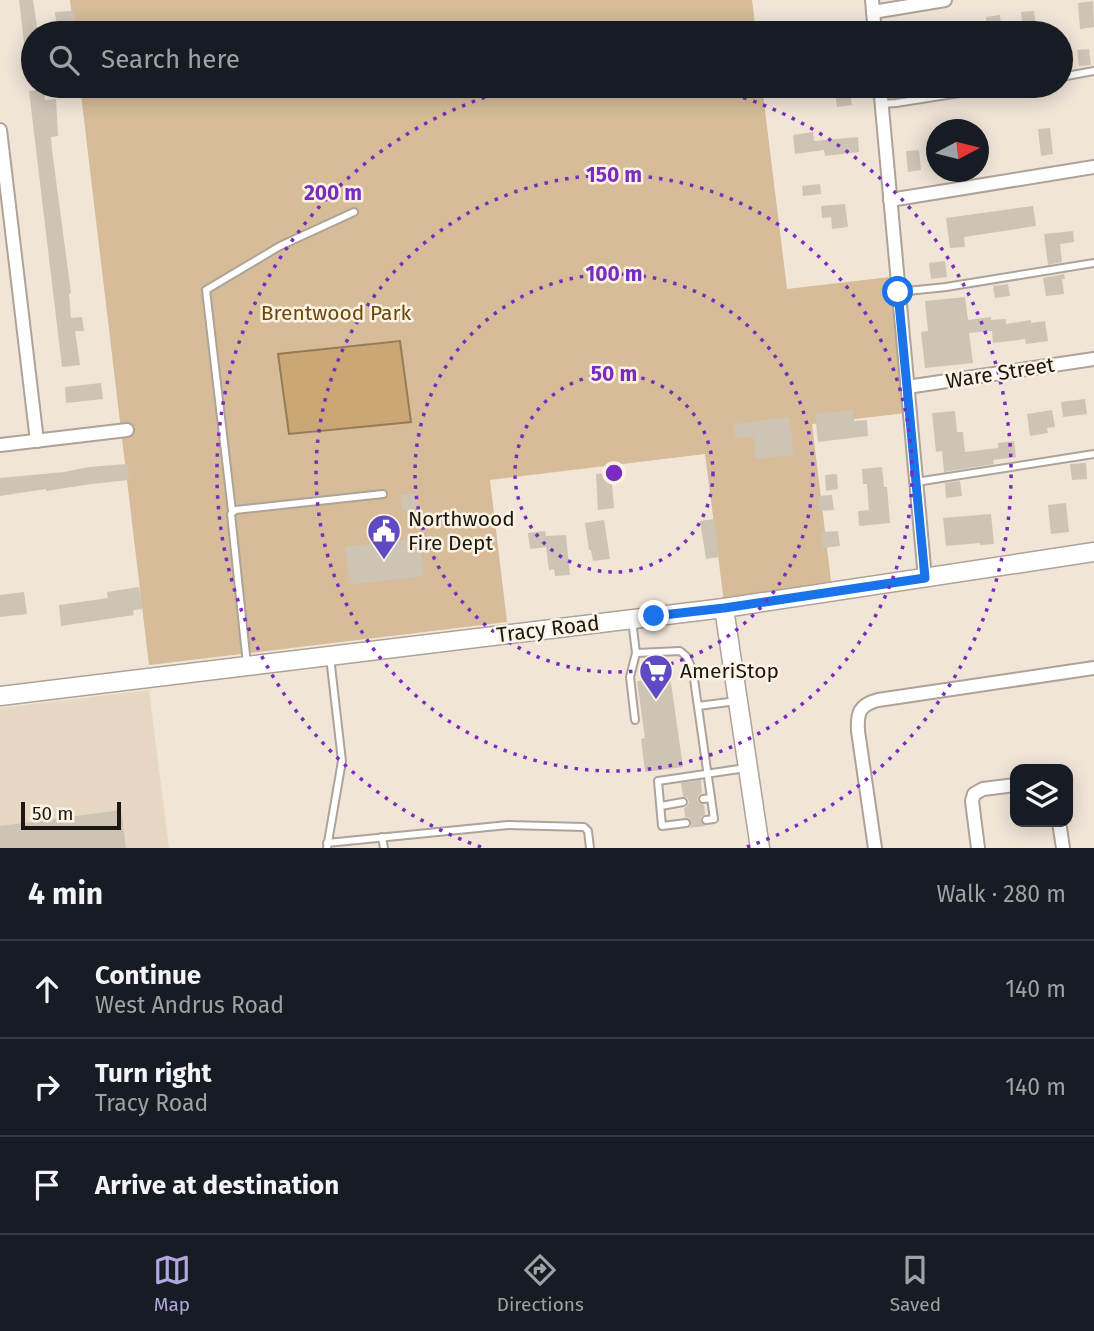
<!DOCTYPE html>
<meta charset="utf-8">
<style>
body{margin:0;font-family:"Fira Sans",sans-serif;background:#242831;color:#f1f3f6}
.controls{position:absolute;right:21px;bottom:21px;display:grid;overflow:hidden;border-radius:14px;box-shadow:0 4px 18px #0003}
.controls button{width:63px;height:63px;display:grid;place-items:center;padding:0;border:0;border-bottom:2px solid #363941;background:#171b24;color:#f1f3f6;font:35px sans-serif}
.compass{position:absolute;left:926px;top:119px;width:63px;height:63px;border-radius:50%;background:#171b24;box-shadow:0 4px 18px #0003;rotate:83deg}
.scale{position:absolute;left:21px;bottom:18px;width:100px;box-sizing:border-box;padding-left:7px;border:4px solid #1b1712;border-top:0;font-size:19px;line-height:24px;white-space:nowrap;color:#1b1712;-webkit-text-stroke:5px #fdf3e4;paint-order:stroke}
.stop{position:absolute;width:21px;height:21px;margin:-16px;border:5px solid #1a73e8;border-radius:50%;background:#fff}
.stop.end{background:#1a73e8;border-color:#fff;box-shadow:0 2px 7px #0008}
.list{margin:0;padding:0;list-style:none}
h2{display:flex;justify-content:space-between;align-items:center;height:91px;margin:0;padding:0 28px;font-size:30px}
h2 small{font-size:23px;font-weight:400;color:#9ea1a6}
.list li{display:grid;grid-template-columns:46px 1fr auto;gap:21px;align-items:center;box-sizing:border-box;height:98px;padding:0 28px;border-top:2px solid #363941}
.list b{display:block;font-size:26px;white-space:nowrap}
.list p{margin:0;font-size:23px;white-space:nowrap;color:#9ea1a6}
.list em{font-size:23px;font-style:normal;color:#9ea1a6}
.icon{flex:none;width:38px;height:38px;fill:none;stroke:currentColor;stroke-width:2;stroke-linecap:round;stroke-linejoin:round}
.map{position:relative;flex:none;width:1094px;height:848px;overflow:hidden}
.search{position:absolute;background:#171b24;box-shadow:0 4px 18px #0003;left:21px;right:21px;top:21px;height:77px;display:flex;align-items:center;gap:18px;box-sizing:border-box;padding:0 24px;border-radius:38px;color:#9ea1a6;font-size:26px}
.sheet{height:385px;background:#171b24}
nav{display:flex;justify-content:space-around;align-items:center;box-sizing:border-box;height:98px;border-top:2px solid #363941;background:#171b24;font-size:19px;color:#9ea1a6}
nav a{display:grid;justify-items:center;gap:4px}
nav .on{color:#b0a7df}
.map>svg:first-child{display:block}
.built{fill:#e7d8c4}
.green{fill:#d6bc98}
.water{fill:#caa775;stroke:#967c57;stroke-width:2}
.building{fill:#cec4b6}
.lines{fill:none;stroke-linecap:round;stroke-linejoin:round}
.lane-casing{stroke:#ada396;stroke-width:10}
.street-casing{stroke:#ada396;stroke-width:16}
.secondary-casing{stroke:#ada396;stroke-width:21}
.lane{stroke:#fff;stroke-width:6}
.street{stroke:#fff;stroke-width:12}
.secondary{stroke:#fff;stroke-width:18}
.route{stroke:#1a73e8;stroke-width:9}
.ring{fill:none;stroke:#7b2cbf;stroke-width:3.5;stroke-dasharray:3.5 7}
.labels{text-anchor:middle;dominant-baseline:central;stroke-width:5;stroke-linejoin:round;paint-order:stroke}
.park-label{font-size:21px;fill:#6b4909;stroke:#fdf3e4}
.street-label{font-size:21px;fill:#1b1712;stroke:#fdf3e4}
.poi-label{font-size:21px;fill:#1b1712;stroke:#fdf3e4;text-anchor:start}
.centre{fill:#7b2cbf;stroke:#fdf3e4;stroke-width:3.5}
.ring-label{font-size:21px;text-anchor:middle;font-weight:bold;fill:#7b2cbf;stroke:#fdf3e4;stroke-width:5;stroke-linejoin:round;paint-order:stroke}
</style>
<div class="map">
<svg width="1094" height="848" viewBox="0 0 1094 848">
<rect width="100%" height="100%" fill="#f0e5d7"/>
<!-- built -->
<path class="built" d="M149,690l20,158h-169v-140z"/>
<!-- green -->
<g class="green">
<path d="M70,0h682l4,33h-682z"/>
<path d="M80,86h682l25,203 103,-12 16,136 -94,11 20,165 -108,13 -19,-148 -215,26 17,142 -358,43z"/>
</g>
<!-- water -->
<path class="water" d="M400,341l11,81 -122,12 -11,-80z"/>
<!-- building -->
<g class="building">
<path d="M19,0h14l5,33h-5v34l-6,1z"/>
<path d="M1093,1l1,26 -14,2 -2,-26z"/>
<path d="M74,11l2,19 -19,2 -2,-20z"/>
<path d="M1034,11l3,22h-14l-2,-21z"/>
<path d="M1000,15l2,18h-28l-1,-10 13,-1v-5z"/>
<path d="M943,22l2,11h-33l-1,-6z"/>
<path d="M1089,49l2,16 -12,1 -2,-16z"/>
<path d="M834,86h15l3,19 -15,2z"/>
<path d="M44,89l1,11 11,-1 2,37 -7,1 1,13 19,143 -2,1 2,24 11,-1 2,14h-9l5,34 -18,2 -33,-276z"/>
<path d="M1050,128l3,26 -12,2 -3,-27z"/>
<path d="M813,132l1,9 44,-4 1,15 -34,4 -1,-6 -29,4 -2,-19z"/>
<path d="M919,150l2,20 -13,2 -2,-21z"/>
<path d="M820,184l1,10 -18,2 -1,-10z"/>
<path d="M845,204l3,23 -16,2 -1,-12 -9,1 -1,-12z"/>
<path d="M1033,206l3,20 -72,11 1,10 -15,1 -4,-30z"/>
<path d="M1073,231l1,11 -14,2 2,18 -14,3 -4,-31z"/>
<path d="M945,261l2,16 -16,2 -2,-16z"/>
<path d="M1064,274l1,5h-3l2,15 -18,2 -3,-18z"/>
<path d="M1008,284l2,12 -15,2 -2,-12z"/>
<path d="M965,297l3,23 23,-3v3l15,-1v5l25,-4v3l14,-2 3,20 -22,3 -1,-5 -32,4 -1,-12 -23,2 4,30 -48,5 -4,-36 7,-1 -3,-30z"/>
<path d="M101,383l2,16 -37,4 -1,-16z"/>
<path d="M1085,399l2,15 -24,3 -2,-15z"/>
<path d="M853,410l1,11 13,-1 1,16 -50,6 -3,-28z"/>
<path d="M1052,410l3,17 -8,1 1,5 -18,3 -3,-22z"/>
<path d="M955,411l2,21h6l2,20 33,-4v-5l16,-2 2,16 -23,3 1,4 -50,8 -2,-21 -6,1 -4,-39z"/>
<path d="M789,417l5,38 -39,4 -2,-23 -18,3 -1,-15z"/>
<path d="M1086,463l1,16 -15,1 -2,-16z"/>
<path d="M127,464l2,16 -38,4 -45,7v-2l-46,7v-18l64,-6 25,-5z"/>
<path d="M882,467l2,20h3l3,36 -31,3 -1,-15 11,-1 -2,-26h-4l-1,-15z"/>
<path d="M611,473l3,35 -16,2 -2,-36z"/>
<path d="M837,474l1,15 -12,2 -1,-16z"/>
<path d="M960,481l2,15 -16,2 -1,-15z"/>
<path d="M417,493l1,15 -16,2 -1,-15z"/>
<path d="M832,495l2,15 -15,1 -1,-15z"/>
<path d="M1066,503l3,29 -18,2 -3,-29z"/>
<path d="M991,514l3,30 -14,1v-2l-34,3 -3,-28z"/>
<path d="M714,519l5,38 -13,2 -6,-38z"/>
<path d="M604,520l6,39 -17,2 -2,-11h-2l-4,-27z"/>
<path d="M545,531l1,5 20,-1 4,40 -15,1 -1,-7 -5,1 -3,-23 -16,2 -2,-16z"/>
<path d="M838,531l2,15 -17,2 -2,-16z"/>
<path d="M419,538l5,38 -75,9 -4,-38z"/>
<path d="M139,587l4,22 -10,1 1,5 -73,11 -2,-21 49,-7 -1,-6z"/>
<path d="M24,592l3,22 -27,3v-22z"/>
<path d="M665,659l3,17h2l13,91 -38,5 -4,-33 4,-1 -8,-57 17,-2 -3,-18z"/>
<path d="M701,780l1,13 -3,2 -2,4 2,4 5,2 1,9 -4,3v4l5,5 -18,2 3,-2v-4l-2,-4 -4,-1 -1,-9 3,-2 2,-4 -2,-4 -4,-2 -2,-13z"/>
<path d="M121,810l5,38h-126v-22z"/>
</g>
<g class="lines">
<!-- lane casing -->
<g class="lane-casing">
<g id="lane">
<path d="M1061,77l33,-6"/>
<path d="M881,104l15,-1 108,-17"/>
<path d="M898,292l48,-5 148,-24"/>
<path d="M916,482l178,-28"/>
<path d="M232,511l-26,-221 74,-44 74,-34"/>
<path d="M632,620l4,33 44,-2 7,6 6,15 18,126 -8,1"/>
<path d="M247,664l-16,-150 4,-4 148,-16"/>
<path d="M698,706l39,-5"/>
<path d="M635,720l-5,-43 6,-24"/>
<path d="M661,806l22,-4"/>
<path d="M706,820l8,-1 -3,-21"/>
<path d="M686,823l-24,3 -4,-45 88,-13"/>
<path d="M382,837l2,11"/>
<path d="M327,843l181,-18 76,2 4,4 2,17"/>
<path d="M327,848l15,-87 -12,-104"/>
</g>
</g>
<!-- street casing -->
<g class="street-casing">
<g id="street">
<path d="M872,0l3,33"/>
<path d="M873,12l72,-12"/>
<path d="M880,86l45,492"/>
<path d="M0,130l37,311"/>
<path d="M890,200l204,-33"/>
<path d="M907,387l187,-28"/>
<path d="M0,445l127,-15"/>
<path d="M1059,822l4,26"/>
<path d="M875,848l-17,-117c-1,-18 1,-26 20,-31l216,-32"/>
<path d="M978,848l-6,-47 2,-7 9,-5 32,-4"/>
</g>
</g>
<!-- secondary casing -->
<g class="secondary-casing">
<g id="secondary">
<path d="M724,608l36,240"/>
<path d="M0,696l724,-88 370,-56"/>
</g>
</g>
<!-- lane -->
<use href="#lane" class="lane"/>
<!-- street -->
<use href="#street" class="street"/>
<!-- secondary -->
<use href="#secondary" class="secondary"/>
</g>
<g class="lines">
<!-- route -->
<path class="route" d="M654,616l70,-8 201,-30 -27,-286"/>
</g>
<!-- distance rings -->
<g class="ring">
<circle cx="614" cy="473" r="99"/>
<circle cx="614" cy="473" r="199"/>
<circle cx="614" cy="473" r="298"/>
<path d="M481 847A397 397 0 0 1 525 86M703 86A397 397 0 0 1 747 847"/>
</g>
<!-- icons -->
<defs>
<g id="civic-pin" transform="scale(1.75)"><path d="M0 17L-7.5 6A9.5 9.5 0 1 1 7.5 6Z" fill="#604ac3" stroke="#fdf3e4"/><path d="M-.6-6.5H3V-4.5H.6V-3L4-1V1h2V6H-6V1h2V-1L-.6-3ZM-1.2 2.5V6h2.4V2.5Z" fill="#fff"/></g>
<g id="supermarket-pin" transform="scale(1.75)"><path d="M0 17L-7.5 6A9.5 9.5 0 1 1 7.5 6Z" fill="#604ac3" stroke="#fdf3e4"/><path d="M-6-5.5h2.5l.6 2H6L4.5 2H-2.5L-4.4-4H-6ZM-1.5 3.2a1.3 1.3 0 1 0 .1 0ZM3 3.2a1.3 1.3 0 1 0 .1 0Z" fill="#fff"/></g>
</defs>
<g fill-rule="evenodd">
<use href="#civic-pin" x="384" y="531"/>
<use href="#supermarket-pin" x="656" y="671"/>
</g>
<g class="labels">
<!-- park labels -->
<g class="park-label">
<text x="336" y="313">Brentwood Park</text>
</g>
<!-- street labels -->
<g class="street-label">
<text transform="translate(1000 373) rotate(-9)">Ware Street</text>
<text transform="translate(548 629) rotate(-7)">Tracy Road</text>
</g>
<!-- poi labels -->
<g class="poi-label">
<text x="408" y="519">Northwood<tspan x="408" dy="24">Fire Dept</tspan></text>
<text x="680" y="671">AmeriStop</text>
</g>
</g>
<circle cx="614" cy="473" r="10" class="centre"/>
<g class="ring-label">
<text x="614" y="182">150 m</text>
<text x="333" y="200">200 m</text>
<text x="614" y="281">100 m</text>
<text x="614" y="381">50 m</text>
</g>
</svg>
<div class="controls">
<button><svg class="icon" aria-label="layers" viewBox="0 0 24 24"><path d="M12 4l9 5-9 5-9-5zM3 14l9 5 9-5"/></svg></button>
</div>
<svg class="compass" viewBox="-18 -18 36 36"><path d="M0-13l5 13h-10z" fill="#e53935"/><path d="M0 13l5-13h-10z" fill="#9ea1a6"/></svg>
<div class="scale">50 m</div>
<div class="stop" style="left:898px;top:292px"></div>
<div class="stop end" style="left:654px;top:616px"></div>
<div class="search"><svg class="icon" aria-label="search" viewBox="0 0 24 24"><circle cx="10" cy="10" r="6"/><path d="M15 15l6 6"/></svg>Search here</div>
</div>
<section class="sheet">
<h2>4 min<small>Walk · 280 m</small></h2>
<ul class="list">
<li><svg class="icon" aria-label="ahead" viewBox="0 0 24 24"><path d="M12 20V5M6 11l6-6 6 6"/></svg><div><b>Continue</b><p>West Andrus Road</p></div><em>140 m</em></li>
<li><svg class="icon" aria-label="right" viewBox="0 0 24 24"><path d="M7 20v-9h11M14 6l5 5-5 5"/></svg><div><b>Turn right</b><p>Tracy Road</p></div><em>140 m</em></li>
<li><svg class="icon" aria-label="arrive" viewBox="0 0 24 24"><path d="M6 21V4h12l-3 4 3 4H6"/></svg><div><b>Arrive at destination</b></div></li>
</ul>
</section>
<nav>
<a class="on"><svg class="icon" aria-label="map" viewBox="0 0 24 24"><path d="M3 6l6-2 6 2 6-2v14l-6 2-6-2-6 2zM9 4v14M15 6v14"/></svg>Map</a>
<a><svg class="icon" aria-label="directions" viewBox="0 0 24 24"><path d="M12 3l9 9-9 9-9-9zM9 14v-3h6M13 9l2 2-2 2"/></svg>Directions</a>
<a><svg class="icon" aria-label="saved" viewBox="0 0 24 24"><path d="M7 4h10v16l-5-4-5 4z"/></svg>Saved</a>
</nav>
